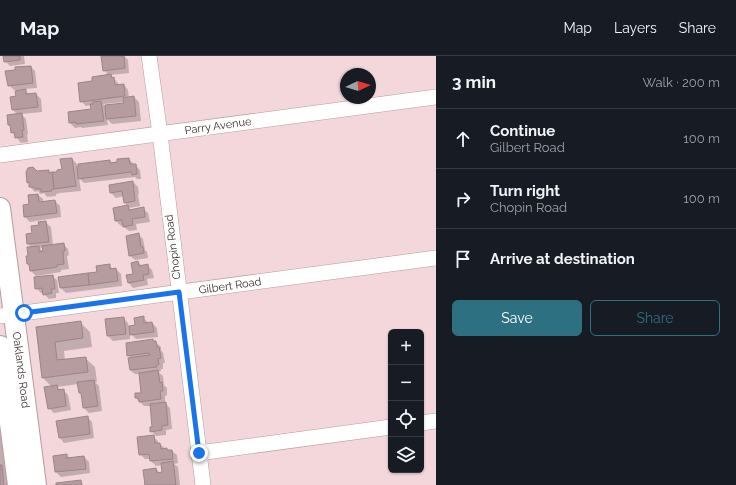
<!DOCTYPE html>
<meta charset="utf-8">
<style>
body{margin:0;font-family:Raleway,sans-serif;background:#20242c;color:#f1f3f6}
.controls{position:absolute;right:12px;bottom:12px;display:grid;overflow:hidden;border-radius:6px;box-shadow:0 1px 3px #0004}
.controls button{width:36px;height:36px;display:grid;place-items:center;padding:0;border:0;border-bottom:1px solid #363941;background:#171b24;color:#f1f3f6;font:20px sans-serif}
.compass{position:absolute;left:340px;top:12px;width:36px;height:36px;border-radius:50%;background:#171b24;box-shadow:0 1px 3px #0004;rotate:86deg}
.stop{position:absolute;width:12px;height:12px;margin:-9px;border:3px solid #1a73e8;border-radius:50%;background:#fff}
.stop.end{background:#1a73e8;border-color:#fff;box-shadow:0 1px 4px #0008}
.list{margin:0;padding:0;list-style:none}
h2{display:flex;justify-content:space-between;align-items:center;height:52px;margin:0;padding:0 16px;font-size:17px}
h2 small{font-size:13px;font-weight:400;color:#9ea1a6}
.list li{display:grid;grid-template-columns:26px 1fr auto;gap:12px;align-items:center;box-sizing:border-box;height:60px;padding:0 16px;border-top:1px solid #363941}
.list b{display:block;font-size:15px;white-space:nowrap}
.list p{margin:0;font-size:13px;white-space:nowrap;color:#9ea1a6}
.list em{font-size:13px;font-style:normal;color:#9ea1a6}
.actions{display:flex;gap:8px;padding:12px 16px}
.actions a{flex:1;padding:9px 0;border:1px solid #2d7081;border-radius:6px;text-align:center;font-size:14px;color:#2d7081}
.actions .main{background:#2d7081;color:#fff}
.icon{flex:none;width:22px;height:22px;fill:none;stroke:currentColor;stroke-width:2;stroke-linecap:round;stroke-linejoin:round}
.map{position:relative;flex:none;width:436px;height:429px;overflow:hidden}
header{display:flex;align-items:center;gap:24px;box-sizing:border-box;height:56px;padding:0 20px;background:#171b24;border-bottom:1px solid #363941}
header strong{font-size:19px}
nav{display:flex;gap:22px;margin-inline-start:auto;font-size:14px}
main{display:flex}
aside{flex:1;background:#171b24}
.map>svg:first-child{display:block}
.shadow{fill:#0003;fill-rule:evenodd}
.building{fill:#b69c9f;stroke:#9d8488}
.lines{fill:none;stroke-linecap:round;stroke-linejoin:round}
.minor-casing{stroke:#b59b9f;stroke-width:16}
.major-casing{stroke:#b59b9f;stroke-width:22}
.minor{stroke:#fff;stroke-width:15}
.major{stroke:#fff;stroke-width:20}
.route{stroke:#1a73e8;stroke-width:5}
.labels{text-anchor:middle;dominant-baseline:central;stroke-width:4;stroke-linejoin:round;paint-order:stroke}
.street-label{font-size:11px;fill:#382e2f;stroke:#fff}
</style>
<header>
<strong>Map</strong>
<nav><a>Map</a><a>Layers</a><a>Share</a></nav>
</header>
<main>
<div class="map">
<svg width="436" height="429" viewBox="0 0 436 429">
<rect width="100%" height="100%" fill="#f3d7db"/>
<!-- shadow -->
<g class="shadow">
<path d="M4,0h20l1,8 -15,2 -5,-5z"/>
<path d="M112,0h12l4,4 1,13 -19,2 8,8 1,3 5,-1 4,5 1,8 5,-1 5,5 2,19 -29,3 -5,-5 1,6 -26,3 -1,-1 -6,1 -5,-5 22,-13 -1,-5 -5,1 -5,-5 12,-19 16,-6 -5,-6zM124,46l1,2 -20,2 -2,-2z"/>
<path d="M31,11l4,4 2,17 -13,1 6,6 6,-1 5,5 1,13 -21,2 5,5 2,15 -1,1 1,7 -7,1 -9,-11 -1,-5 -2,-2 9,-10 -5,-5 4,-13 -1,-7h-2l-5,-5z"/>
<path d="M72,103l5,5v2l33,-5 2,2 17,-4 5,6h1l5,5 1,9h-4l-2,-2 -51,6 -5,-5 2,13 -21,2 -4,1v2l-9,1 -3,-4 -4,1 -2,-3 -3,1 -5,-5v-3l-2,-2 9,-10 11,-1 3,2 8,-1 4,-2z"/>
<path d="M133,126l5,5 1,7 -1,1 2,11 -11,2 3,3 11,-2 5,4 2,9 -14,2 1,6 -8,1 -5,-4v-2l-3,1 -5,-5 -2,-12 14,-3 -3,-3 -1,-7 -8,2 -5,-5 -1,-7z"/>
<path d="M38,139l5,4v4l12,-2 5,5 1,11 -31,5 -5,-5 5,-12z"/>
<path d="M46,167l5,4 2,18 10,-1 5,5 1,6 -2,1 2,13 -8,1v2l-25,4 -5,-5 -1,-5 -2,-2 4,-17 -4,-3 -1,-9 6,-1 7,-8zM44,191v6l-4,-5z"/>
<path d="M138,178l5,5 2,11 2,2 1,6 -13,2 -5,-4z"/>
<path d="M138,206l4,4 5,-1 5,5 2,8 -7,1 1,6 -15,3 -4,-5 -2,-7 7,-2z"/>
<path d="M109,209l5,5 2,-1 5,5 1,12 -56,7 -5,-5 -2,-10 39,-5z"/>
<path d="M52,220l5,4 2,13h-3v5l-7,1 -5,-5v-1h-3l-5,-5z"/>
<path d="M123,262l5,5 1,4 7,-1 7,-8 5,4v2l4,-1 5,5 1,9 -22,2 -6,-6v6l-17,2 -5,-5 -2,-16z"/>
<path d="M80,266l10,10 2,15 -28,4 1,9 20,-2 10,9 2,15h-2l4,4 3,25 -13,2 -5,-5 -2,-13 -2,-2 -2,-9 -21,3 4,3h2l5,5 3,15 -17,3 -5,-5 3,-21 -9,-9 -6,-50z"/>
<path d="M153,284l8,7v3l2,3 2,10h-2v6h-2v2l-3,1 5,4 1,9 3,3v7l-2,1v7l5,5 2,21 -6,1v5l-10,1 -5,-5 2,-3 -2,-22h-7l-8,-8 6,-5 -2,-19h-5l-5,-4 2,-11 -4,-4z"/>
<path d="M87,361l5,5 2,16 -30,5 -4,-5 -3,-17z"/>
<path d="M0,378l3,3 9,48h-12z"/>
<path d="M153,380l5,5v3h2l8,7h4l5,4 1,8 -4,1 4,3 2,18h-34l10,-16 4,4h3l-1,-8 -6,1 -5,-5v-2h-6l-5,-5z"/>
<path d="M67,399l3,4 14,-2 5,5 1,11 -29,4 -5,-5 -2,-15z"/>
</g>
<!-- building -->
<g class="building">
<path d="M3,0h17v4l-16,2z"/>
<path d="M101,0h23l1,12 -22,3z"/>
<path d="M31,10l2,17 -25,3 -3,-15 10,-1v-3z"/>
<path d="M111,18l1,4 2,-1 1,8 9,-1 1,12 -45,6 -2,-19 14,-2v-4z"/>
<path d="M26,33v5l10,-1 2,14 -26,3 -2,-13 6,-1 -1,-5z"/>
<path d="M134,40l2,20 -30,3 -1,-14 19,-2 -1,-5z"/>
<path d="M101,45l3,20 -28,3v-2l-7,1 -1,-11 23,-3 -1,-5h3v-2z"/>
<path d="M22,57l2,17h-2l1,7 -8,1 -1,-6 -3,1 -1,-8h-2l-1,-10z"/>
<path d="M72,102l4,28 -22,3 -2,-17h5v-2l5,-1 -2,-10z"/>
<path d="M129,102l1,6h6l1,10 -5,1 -1,-3 -53,7 -1,-12h1v-3l32,-4v3l7,-1v-3z"/>
<path d="M33,111l4,4 12,-1v3l3,-1 2,17 -3,1 1,1 -11,1v-3h-6l-1,-2h-5v-5l-2,1 -1,-11 2,-4z"/>
<path d="M133,125l2,20 -11,2 -2,-12 -12,2 -1,-8z"/>
<path d="M38,138l1,8 16,-2 2,13 -33,4 -1,-12 6,-1 -1,-9z"/>
<path d="M128,149l1,5 15,-3 1,10 -13,2 1,6 -10,2 -1,-7 -7,1 -2,-13z"/>
<path d="M46,165l3,21 -22,2 -1,-10 6,-1 -1,-7 8,-1 -1,-3z"/>
<path d="M139,177l2,14h2l1,6 -15,3 -3,-20z"/>
<path d="M64,187l1,8h-2l1,13 -7,1v2l-27,4 -1,-7h-2l-1,-8h2l-1,-9 12,-1v6l4,-1 -1,-5z"/>
<path d="M138,205l1,5 9,-2 1,10 -6,1 1,5 -16,3 -2,-8 7,-1 -2,-11z"/>
<path d="M110,208v5l6,-1 2,13 -29,4 -1,-12 9,-1 -1,-6z"/>
<path d="M88,217l1,12 -29,3 -2,-11z"/>
<path d="M53,219l2,14h-4l1,4 -9,2 -1,-7 -7,1 -1,-12z"/>
<path d="M144,260v7l8,-1 2,10 -24,3 -1,-9 6,-1 -1,-7z"/>
<path d="M124,261l2,17 -19,2 -2,-17z"/>
<path d="M81,265l2,17 -28,4 2,18 29,-3 2,15 -46,6 -6,-51z"/>
<path d="M153,283v2h3l1,6h2l2,11 -3,1 1,5 -2,1v2l-27,3 -2,-12 22,-3 -1,-2 -22,3 -1,-13z"/>
<path d="M158,314l2,13 2,-1 1,9h-3l1,8 -22,3 -1,-4h-3v-5h6l-2,-20z"/>
<path d="M94,324l4,26 -15,2 -2,-15h-2l-2,-11z"/>
<path d="M57,329l1,5 6,-1 2,17 -18,3 -4,-22z"/>
<path d="M166,346l2,23 -6,1v4l-12,2v-5h2l-2,-23z"/>
<path d="M88,360l2,18 -31,4 -3,-17z"/>
<path d="M154,379l1,8h5l1,6 6,-1v2h5l1,9 -23,2 -1,-7 -10,1 -2,-18z"/>
<path d="M67,398v4l17,-2 2,13 -31,3 -2,-16z"/>
<path d="M173,405l3,24h-31l-2,-15 13,-2 1,5 5,-1 -1,-9z"/>
<path d="M0,409h2l2,20h-4z"/>
<path d="M81,424l1,5h-26v-2z"/>
</g>
<g class="lines">
<!-- minor casing -->
<g class="minor-casing">
<g id="minor">
<path d="M149,0l11,78 43,351"/>
<path d="M0,99l436,-58"/>
<path d="M0,260l436,-58"/>
<path d="M421,367l15,-2"/>
<path d="M199,397l192,-26"/>
</g>
</g>
<!-- major casing -->
<g class="major-casing">
<g id="major">
<path d="M0,152l36,277"/>
<path d="M0,290l18,139"/>
</g>
</g>
<!-- minor -->
<use href="#minor" class="minor"/>
<!-- major -->
<use href="#major" class="major"/>
</g>
<g class="lines">
<!-- route -->
<path class="route" d="M24,257l155,-21 20,161"/>
</g>
<g class="labels">
<!-- street labels -->
<g class="street-label">
<text transform="translate(218 70) rotate(-8)">Parry Avenue</text>
<text transform="translate(173 191) rotate(-97)">Chopin Road</text>
<text transform="translate(230 230) rotate(-8)">Gilbert Road</text>
<text transform="translate(21 314) rotate(83)">Oaklands Road</text>
</g>
</g>
</svg>
<div class="controls">
<button>+</button>
<button>−</button>
<button><svg class="icon" aria-label="locate" viewBox="0 0 24 24"><circle cx="12" cy="12" r="6"/><path d="M12 2v4M12 18v4M2 12h4M18 12h4"/></svg></button>
<button><svg class="icon" aria-label="layers" viewBox="0 0 24 24"><path d="M12 4l9 5-9 5-9-5zM3 14l9 5 9-5"/></svg></button>
</div>
<svg class="compass" viewBox="-18 -18 36 36"><path d="M0-13l5 13h-10z" fill="#e53935"/><path d="M0 13l5-13h-10z" fill="#9ea1a6"/></svg>
<div class="stop" style="left:24px;top:257px"></div>
<div class="stop end" style="left:199px;top:397px"></div>
</div>
<aside>
<h2>3 min<small>Walk · 200 m</small></h2>
<ul class="list">
<li><svg class="icon" aria-label="ahead" viewBox="0 0 24 24"><path d="M12 20V5M6 11l6-6 6 6"/></svg><div><b>Continue</b><p>Gilbert Road</p></div><em>100 m</em></li>
<li><svg class="icon" aria-label="right" viewBox="0 0 24 24"><path d="M7 20v-9h11M14 6l5 5-5 5"/></svg><div><b>Turn right</b><p>Chopin Road</p></div><em>100 m</em></li>
<li><svg class="icon" aria-label="arrive" viewBox="0 0 24 24"><path d="M6 21V4h12l-3 4 3 4H6"/></svg><div><b>Arrive at destination</b></div></li>
</ul>
<div class="actions"><a class="main">Save</a><a>Share</a></div>
</aside>
</main>
